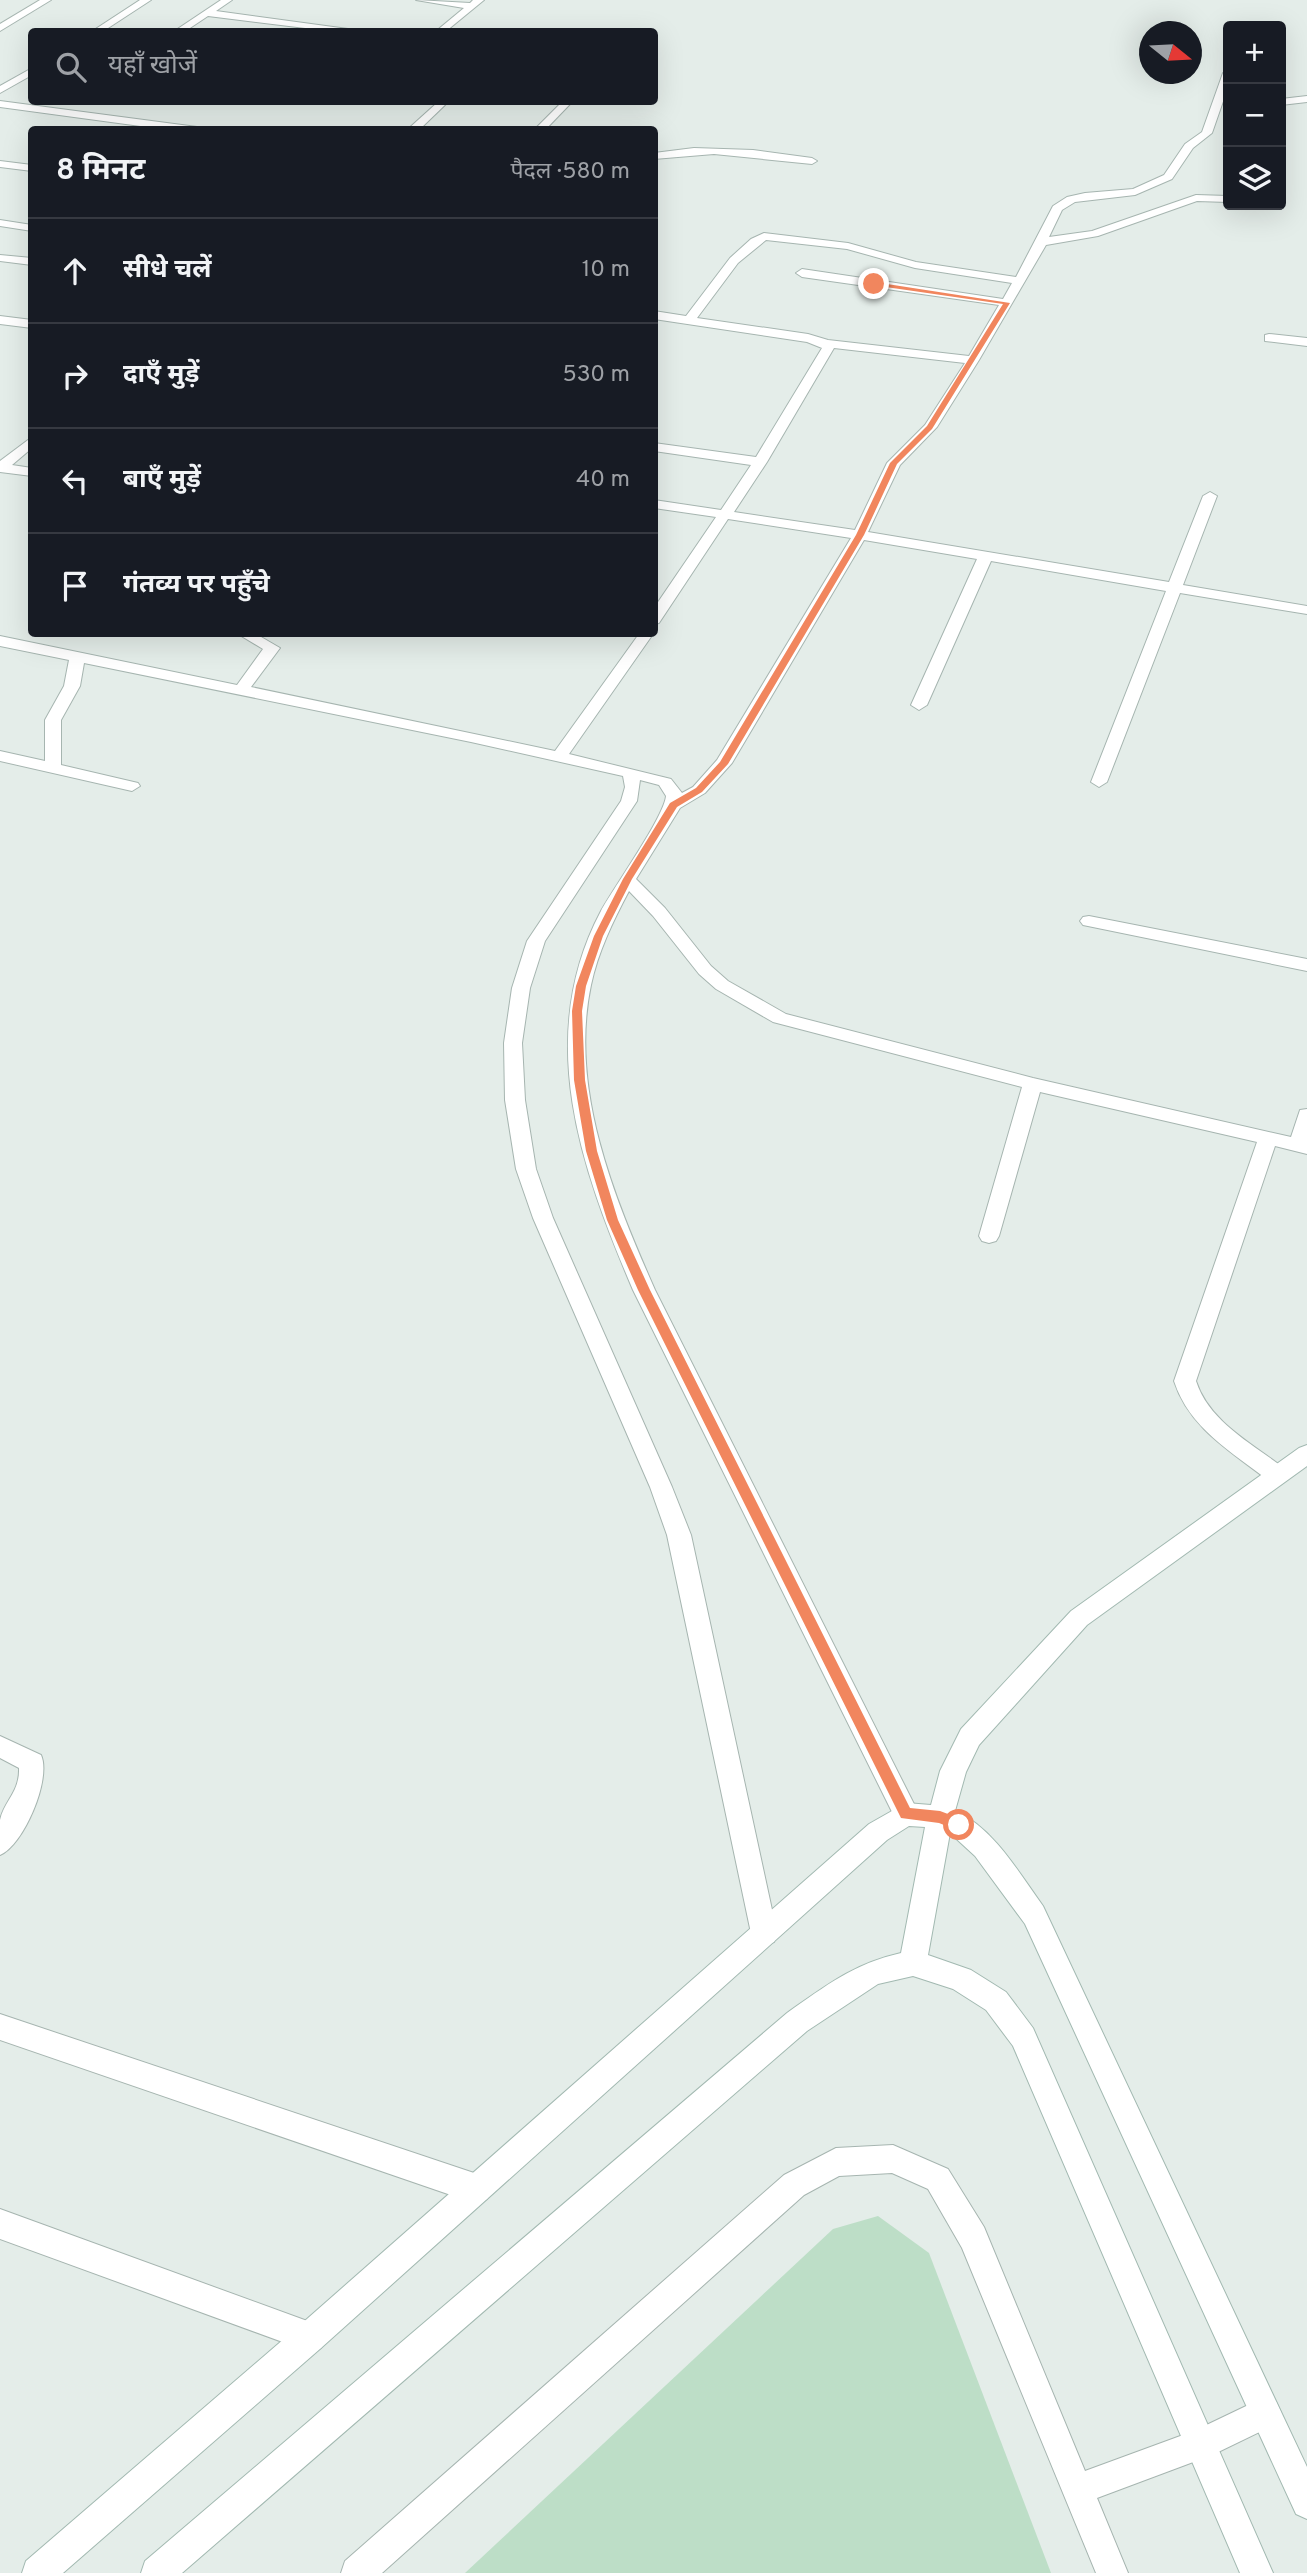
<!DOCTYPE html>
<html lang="hi">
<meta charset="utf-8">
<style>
body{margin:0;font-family:Overpass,"Noto Sans Devanagari",sans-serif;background:#242831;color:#f1f3f6}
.controls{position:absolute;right:21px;top:21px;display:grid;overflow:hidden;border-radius:7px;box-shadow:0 7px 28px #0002}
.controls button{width:63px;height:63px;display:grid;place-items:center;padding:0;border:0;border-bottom:2px solid #363941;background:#171b24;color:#f1f3f6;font:35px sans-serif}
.compass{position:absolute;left:1139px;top:21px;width:63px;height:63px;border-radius:50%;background:#171b24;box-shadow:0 7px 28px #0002;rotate:108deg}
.stop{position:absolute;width:21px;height:21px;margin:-16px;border:5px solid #f1865e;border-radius:50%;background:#fff}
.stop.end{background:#f1865e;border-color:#fff;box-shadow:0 2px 7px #0008}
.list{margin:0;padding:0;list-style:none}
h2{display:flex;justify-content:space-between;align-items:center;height:91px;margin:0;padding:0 28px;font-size:30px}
h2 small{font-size:23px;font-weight:400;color:#9ea1a6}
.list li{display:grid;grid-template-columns:46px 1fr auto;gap:21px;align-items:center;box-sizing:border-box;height:105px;padding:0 28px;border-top:2px solid #363941}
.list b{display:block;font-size:26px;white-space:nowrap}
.list em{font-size:23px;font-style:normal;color:#9ea1a6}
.icon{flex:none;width:38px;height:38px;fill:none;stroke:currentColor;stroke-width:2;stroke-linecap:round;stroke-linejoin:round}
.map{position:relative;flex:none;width:1307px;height:2573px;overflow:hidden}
.search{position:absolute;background:#171b24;box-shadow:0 7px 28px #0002;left:28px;top:28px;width:630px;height:77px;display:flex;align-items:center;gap:18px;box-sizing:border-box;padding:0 24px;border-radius:7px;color:#9ea1a6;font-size:26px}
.panel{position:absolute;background:#171b24;box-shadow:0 7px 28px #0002;left:28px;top:126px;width:630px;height:511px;border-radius:7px}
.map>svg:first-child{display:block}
.green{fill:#bddec7}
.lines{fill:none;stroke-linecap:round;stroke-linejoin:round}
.street-casing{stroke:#a6b5b0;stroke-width:2}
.secondary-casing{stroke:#a2b9b1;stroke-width:2}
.street{fill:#fff;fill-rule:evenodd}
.secondary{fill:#fff;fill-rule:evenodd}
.route{fill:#f1865e}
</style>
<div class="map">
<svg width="1307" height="2573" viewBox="0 0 1307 2573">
<rect width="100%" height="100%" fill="#e4ede9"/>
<!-- green -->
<path class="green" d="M878,2216l51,37 122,320h-586l368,-344z"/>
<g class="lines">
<!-- street casing -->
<g class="street-casing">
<g id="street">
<path d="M40,0h11l-51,31v-7z"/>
<path d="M140,0h11l-49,32h-11z"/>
<path d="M221,0h11l-16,11 154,21h-32l-130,-16 -24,16h-11z"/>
<path d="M416,0l54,3 3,-3h11l-39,32h-10l29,-24z"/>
<path d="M32,68v7l-32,18v-7z"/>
<path d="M1228,70v17l-16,46 -19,15 -21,31 -37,16 -60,7 -13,8 -13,27 43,-6 104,-36 32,1v6l-31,-1 -99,35 -52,9 -67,115 -42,67 -37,38 -32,67 301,50 34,-86 7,-4 7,4 -34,89 124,21v8l-127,-21 -73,189 -8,5 -8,-5 75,-191 -175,-30 -64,144 -8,5 -8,-5 66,-146 -113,-19 -132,223 -27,30 -25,15 -44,71 29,29 46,58 17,15 58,33 247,64 258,59 9,-27 7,-1v45l-32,-8 -79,235c13,41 57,63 89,88l3,6 -3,6 -8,3 -8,-3c-37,-29 -80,-53 -95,-100l83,-239 -217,-50 -41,144 -3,5 -7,2 -7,-2 -3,-5 43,-149 -249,-65 -57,-33 -17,-15 -46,-58 -24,-25c-16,30 -31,61 -38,94 -22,104 23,212 64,305l260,516 4,8 -4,8 -9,3 -9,-3 -264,-532c-52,-122 -99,-253 -32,-379 13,-24 63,-94 65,-115l-7,-11 -19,-5 -3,21 -92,140 -15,47 -8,55 3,57 11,69 17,49 119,269 19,48 86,398 -3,9 -10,3 -10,-3 -3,-9 -84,-398 -17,-48 -117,-269 -17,-49 -11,-69 -1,-57 8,-55 15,-47 94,-140 4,-14 -2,-11 -152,-34 -387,-79 -4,23 -19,34v45l77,18 2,3 -8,5 -132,-30v-10l45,10v-41l19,-34 5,-26 -69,-14v-10l237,49 26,-36 -25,-15h18l24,14 -29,39 304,64 84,-117h14l-84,120 102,25 11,14 11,-6 24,-27 134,-222 -123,-19 -69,104 -5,1v-16l62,-91 -62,-9v-8l67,10 30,-45 -97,-14v-8l102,14 66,-109 -15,-6 -153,-23v-8l32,5 44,-58 21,-19 13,-6 84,10 68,19 100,15 37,-71 14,-9 18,-4 48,-4 31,-14 21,-31 17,-12 21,-59zM766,240l81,9 68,19 97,15 -9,16 -201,-30 -6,4 6,4 197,28 -30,51 -141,-16 -20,-6 -111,-16 41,-55zM834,348l131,15 -40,62 -38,38 -32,67 -121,-18 33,-50z"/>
<path d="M1307,96v6l-26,3v-6z"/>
<path d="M0,101l197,26 5,3h-32l-170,-23z"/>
<path d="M438,102h10l-29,28h-12z"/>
<path d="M562,102h10l-27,28h-11z"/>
<path d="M694,148l59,2 59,8 5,3 -5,3 -98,-10 -60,5v-6z"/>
<path d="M0,161l32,4v6l-32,-4z"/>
<path d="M0,220l32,5v6l-32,-5z"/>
<path d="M0,255l32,3v7l-32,-4z"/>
<path d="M0,316l32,4v8l-32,-4z"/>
<path d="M1269,334l38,4v8l-42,-5v-6z"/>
<path d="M32,437v11l-20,17 20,3v8l-32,-4v-11z"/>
<path d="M1089,916l218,43v12l-224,-46 -3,-4 3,-4z"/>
<path d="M0,1736l41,19c11,24 -18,91 -41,100 0,-11 0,-24 0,-35 4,-19 20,-28 19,-52l-19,-10z"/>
<path d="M0,2014l477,160 10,5 5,10 -5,10 -10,5 -477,-164z"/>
<path d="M893,2145l55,24 36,58 101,244 109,-40 71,-34 11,5 5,11 -5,11 -64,31 -115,43 31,75h-32l-134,-325 -34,-59 -36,-16 -53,3 -35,19 -422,378h-41l4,-12 439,-386 52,-27z"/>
<path d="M0,2209l310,113 11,4 4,11 -4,11 -11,4 -310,-113z"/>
</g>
</g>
<!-- secondary casing -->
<g class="secondary-casing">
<path id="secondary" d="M1307,1445v21l-220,159 -108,120 -13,27 -11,39c39,17 64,62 88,95l264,561v52l-11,-5 -271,-590 -50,-68 -25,-23 -22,122 43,15 35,22 27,36 240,545h-33l-227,-527 -27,-36 -33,-21 -40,-13 -35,8 -71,47 -625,542h-41l4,-12 642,-548c40,-28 66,-49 114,-60l24,-126 -16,-1 -22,14 -566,508 -258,225h-41l4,-12 273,-235 570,-502 37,-21 25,2 9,-34 21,-42 110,-118 228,-163z"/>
</g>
<!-- street -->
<use href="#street" class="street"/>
<!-- secondary -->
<use href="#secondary" class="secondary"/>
</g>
<!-- route -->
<path class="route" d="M874,282l136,21 -78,126 -35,35 -33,71 -136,229 -26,28 -25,15 -45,72 -29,57 -17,50 -4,25 3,69 12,71 21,69 32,70 260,518 30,3 24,9 2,5 -7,6 -20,-8 -38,-5 -263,-528 -31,-70 -21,-69 -12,-71 -2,-69 4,-25 18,-50 29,-57 47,-76 26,-15 24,-26 136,-227 34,-72 37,-37 76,-122 -131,-19z"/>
</svg>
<div class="controls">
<button>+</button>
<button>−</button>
<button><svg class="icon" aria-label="layers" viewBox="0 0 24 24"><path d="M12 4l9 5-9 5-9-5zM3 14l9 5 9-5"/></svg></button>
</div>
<svg class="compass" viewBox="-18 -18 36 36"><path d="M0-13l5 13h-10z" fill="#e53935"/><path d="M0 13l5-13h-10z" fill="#9ea1a6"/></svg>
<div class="stop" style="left:959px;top:1825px"></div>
<div class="stop end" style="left:874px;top:284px"></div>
<div class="search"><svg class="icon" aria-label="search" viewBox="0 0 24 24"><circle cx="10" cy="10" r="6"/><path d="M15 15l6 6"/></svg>यहाँ खोजें</div>
<section class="panel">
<h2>8 मिनट<small>पैदल · 580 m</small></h2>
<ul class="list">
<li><svg class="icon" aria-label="ahead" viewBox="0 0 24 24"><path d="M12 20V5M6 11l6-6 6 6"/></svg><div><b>सीधे चलें</b></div><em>10 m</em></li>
<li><svg class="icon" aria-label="right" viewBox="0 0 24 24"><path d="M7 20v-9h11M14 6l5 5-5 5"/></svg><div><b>दाएँ मुड़ें</b></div><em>530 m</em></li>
<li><svg class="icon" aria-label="left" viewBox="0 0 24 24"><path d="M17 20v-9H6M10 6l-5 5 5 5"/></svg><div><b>बाएँ मुड़ें</b></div><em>40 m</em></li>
<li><svg class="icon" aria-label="arrive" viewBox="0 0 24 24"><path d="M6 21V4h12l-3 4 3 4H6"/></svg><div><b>गंतव्य पर पहुँचे</b></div></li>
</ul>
</section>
</div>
